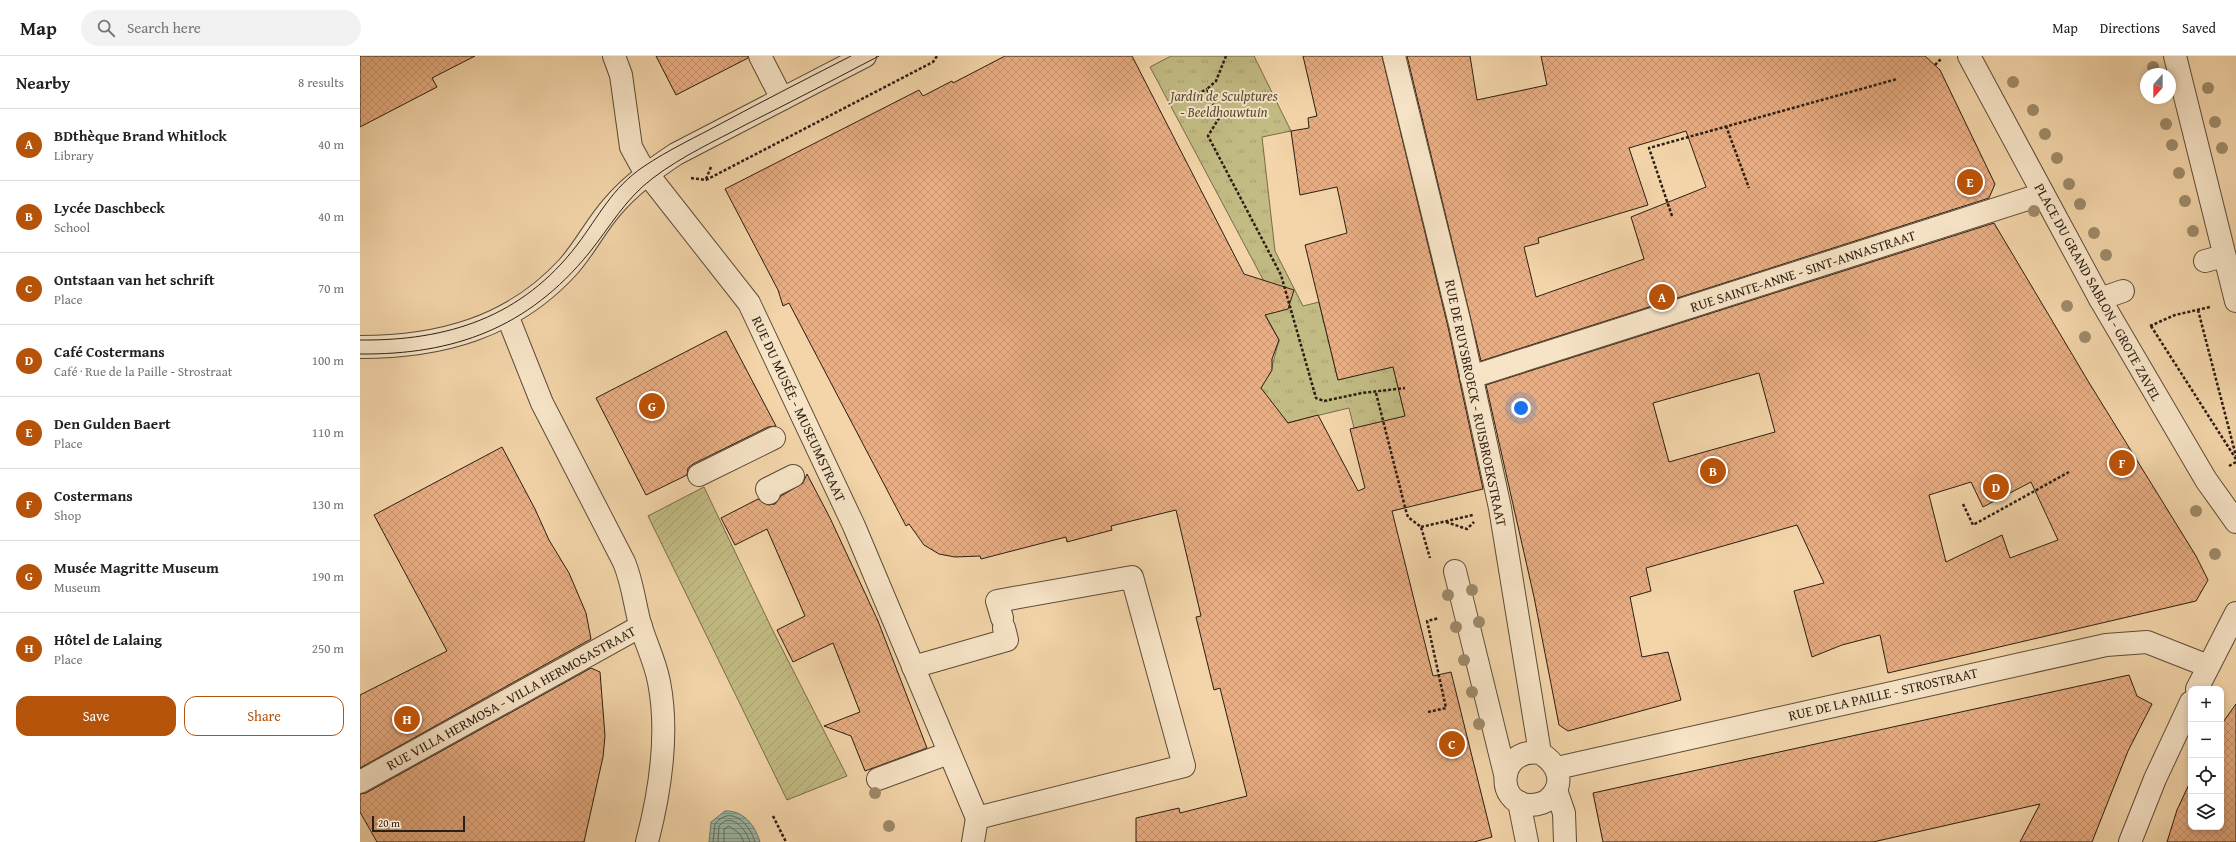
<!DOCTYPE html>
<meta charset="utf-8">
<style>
body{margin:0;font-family:"Gentium Book Plus",serif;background:#f2f2f2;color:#202124}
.controls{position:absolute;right:12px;bottom:12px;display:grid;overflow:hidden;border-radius:8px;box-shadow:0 2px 6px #0003}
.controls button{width:36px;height:36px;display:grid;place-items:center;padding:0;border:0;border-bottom:1px solid #e0e0e0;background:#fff;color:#202124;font:20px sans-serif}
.compass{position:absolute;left:1780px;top:12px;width:36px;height:36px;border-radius:50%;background:#fff;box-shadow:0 2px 6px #0003;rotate:201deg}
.scale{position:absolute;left:12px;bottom:10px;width:93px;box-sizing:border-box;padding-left:4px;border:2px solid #2b1e13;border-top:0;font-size:11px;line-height:14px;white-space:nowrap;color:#2b1e13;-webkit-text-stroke:3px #f7e4c7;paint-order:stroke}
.you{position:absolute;left:1161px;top:352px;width:14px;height:14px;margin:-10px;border:3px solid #fff;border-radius:50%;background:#1a73e8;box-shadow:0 0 0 6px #1a73e833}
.badge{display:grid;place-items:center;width:26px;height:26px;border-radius:50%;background:#b45309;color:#fff;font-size:13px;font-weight:700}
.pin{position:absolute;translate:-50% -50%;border:2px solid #fff;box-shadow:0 1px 4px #0006}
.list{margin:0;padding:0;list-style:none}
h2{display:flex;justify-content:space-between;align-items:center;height:52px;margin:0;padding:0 16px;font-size:17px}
h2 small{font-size:13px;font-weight:400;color:#757577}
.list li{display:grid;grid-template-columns:26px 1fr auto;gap:12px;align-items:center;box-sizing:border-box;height:72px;padding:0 16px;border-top:1px solid #e0e0e0}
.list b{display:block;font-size:15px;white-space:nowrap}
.list p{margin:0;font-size:13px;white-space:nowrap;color:#757577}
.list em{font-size:13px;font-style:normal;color:#757577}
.actions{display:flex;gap:8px;padding:12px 16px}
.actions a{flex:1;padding:9px 0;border:1px solid #b45309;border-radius:12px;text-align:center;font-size:14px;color:#b45309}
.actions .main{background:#b45309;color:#fff}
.icon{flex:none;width:22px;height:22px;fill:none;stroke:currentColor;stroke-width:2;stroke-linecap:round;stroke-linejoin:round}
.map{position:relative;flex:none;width:1876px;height:786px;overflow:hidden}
header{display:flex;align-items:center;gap:24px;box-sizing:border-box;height:56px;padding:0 20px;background:#fff;border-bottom:1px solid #e0e0e0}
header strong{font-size:19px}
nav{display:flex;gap:22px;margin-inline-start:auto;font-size:14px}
.search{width:280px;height:36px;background:#f2f2f2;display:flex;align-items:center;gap:10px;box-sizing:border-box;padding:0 14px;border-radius:22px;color:#757577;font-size:15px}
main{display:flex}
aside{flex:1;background:#fff}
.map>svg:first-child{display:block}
.park{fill:url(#park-tufts);stroke:#766c4b}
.garden{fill:url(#garden-furrows);stroke:#766c4b}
.water{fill:url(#water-rules);stroke:#6e7b6c}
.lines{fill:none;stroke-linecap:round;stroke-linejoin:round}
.shore{stroke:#636c5e;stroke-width:1}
.building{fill:url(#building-cross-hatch);stroke:#2b1e13;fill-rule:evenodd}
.minor-casing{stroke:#5d4c38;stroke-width:24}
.path{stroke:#2b1e13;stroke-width:2.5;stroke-dasharray:3 2;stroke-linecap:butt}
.minor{stroke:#f7e4c7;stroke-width:22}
.tram{stroke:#2b1e13;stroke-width:1}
.tree{fill:#9e8a69}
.labels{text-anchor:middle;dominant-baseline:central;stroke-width:4;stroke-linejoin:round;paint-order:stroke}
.park-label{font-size:14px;font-style:italic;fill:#584d35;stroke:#f7e4c7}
.street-label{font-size:14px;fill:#2b1e13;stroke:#f7e4c7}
</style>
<header>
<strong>Map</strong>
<div class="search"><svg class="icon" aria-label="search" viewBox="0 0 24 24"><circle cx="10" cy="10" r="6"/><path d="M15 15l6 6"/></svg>Search here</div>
<nav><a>Map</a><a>Directions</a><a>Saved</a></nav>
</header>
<main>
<aside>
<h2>Nearby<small>8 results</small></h2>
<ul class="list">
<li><span class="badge">A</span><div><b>BDthèque Brand Whitlock</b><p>Library</p></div><em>40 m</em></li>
<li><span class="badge">B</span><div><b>Lycée Daschbeck</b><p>School</p></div><em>40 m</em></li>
<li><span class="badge">C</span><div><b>Ontstaan van het schrift</b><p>Place</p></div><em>70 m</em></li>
<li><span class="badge">D</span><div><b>Café Costermans</b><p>Café · Rue de la Paille - Strostraat</p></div><em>100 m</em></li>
<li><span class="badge">E</span><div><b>Den Gulden Baert</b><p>Place</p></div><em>110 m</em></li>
<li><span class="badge">F</span><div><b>Costermans</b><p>Shop</p></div><em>130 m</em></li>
<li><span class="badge">G</span><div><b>Musée Magritte Museum</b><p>Museum</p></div><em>190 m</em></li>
<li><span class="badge">H</span><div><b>Hôtel de Lalaing</b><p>Place</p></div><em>250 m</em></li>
</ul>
<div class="actions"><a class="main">Save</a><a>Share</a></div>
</aside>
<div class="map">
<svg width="1876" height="786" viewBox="0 0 1876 786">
<defs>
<pattern id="park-tufts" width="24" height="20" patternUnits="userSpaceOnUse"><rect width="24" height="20" fill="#c2bb83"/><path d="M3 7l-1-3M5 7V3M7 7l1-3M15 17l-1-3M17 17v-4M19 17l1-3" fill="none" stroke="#a7a070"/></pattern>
<pattern id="garden-furrows" width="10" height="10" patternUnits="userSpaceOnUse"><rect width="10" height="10" fill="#c2bb83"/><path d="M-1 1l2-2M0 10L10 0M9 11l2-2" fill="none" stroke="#a7a070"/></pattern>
<pattern id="water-rules" width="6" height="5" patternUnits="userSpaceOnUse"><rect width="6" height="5" fill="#9bb9a8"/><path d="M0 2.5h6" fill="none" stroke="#7f9688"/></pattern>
<pattern id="building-cross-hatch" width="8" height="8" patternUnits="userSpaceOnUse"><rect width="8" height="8" fill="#e9ae83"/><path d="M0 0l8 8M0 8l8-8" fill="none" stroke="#c89570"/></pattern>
</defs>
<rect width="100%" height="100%" fill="#f3d5a9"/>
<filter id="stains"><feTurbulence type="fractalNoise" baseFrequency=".005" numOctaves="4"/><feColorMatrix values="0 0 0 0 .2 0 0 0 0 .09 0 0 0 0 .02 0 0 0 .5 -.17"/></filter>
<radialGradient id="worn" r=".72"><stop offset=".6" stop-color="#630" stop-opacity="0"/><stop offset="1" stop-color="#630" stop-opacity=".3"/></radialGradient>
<!-- park -->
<path class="park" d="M811,0h83l37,75 -29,6 13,114 28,55 16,-4 19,78 31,-8 19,-28 20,84 3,78 -19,5 -38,-83 -5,-20 -75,18 -21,-47 13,-2 4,-3 9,-34 -22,-41 10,-12 -117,-220z"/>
<!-- garden -->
<path class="garden" d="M344,431l68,142 75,147 -60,24 -139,-284z"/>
<!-- water -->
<path class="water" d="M365,755c18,-1 30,14 35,31h-51l2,-20z"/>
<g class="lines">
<!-- shore -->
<g class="shore">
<path d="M353,786l2,-18c16,-20 35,0 40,18"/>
<path d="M358,786l1,-16c12,-15 27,3 31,16"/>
<path d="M364,786v-13l5,-3 11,8 4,8"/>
</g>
</g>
<!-- building -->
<g class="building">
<path d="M0,0h115l-43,22 5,9 -77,40z"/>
<path d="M296,0h92v2l-72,37z"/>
<path d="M645,0h127l112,218 50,16 -6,19 -23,6 14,25 -7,19v11l-11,18 27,35 30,-8 40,76 7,-3 -15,-59 55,-13 -12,-49 -55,13 -33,-135 42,-12 -10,-46 -37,8 -9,-64 18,-3 -1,-10 9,-2 -14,-60h79l66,271 35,162 -91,22 41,165 18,-4 41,165 -18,5h-338v-24l43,-10 1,5 67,-17 -27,-108 -6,2 -18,-73 5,-1 -25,-106 -65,16 1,4 -45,12 -1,-5 -85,22 -1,-3 -25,1 -16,-3 -15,-9 -15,-21 -3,2 -117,-223 -6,3 -5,-16 -53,-101 194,-99 4,6 29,-15 1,2z"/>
<path d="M1047,0h63l7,44 70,-15 -6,-29h384l15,14 55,114 -6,14 -508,163zM1326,75l20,56 -75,30 13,42 -108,38 -12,-50 15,-4 -1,-5 110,-33 -19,-57z"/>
<path d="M1634,167l94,158 108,175 12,24 -12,21 -308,72 -8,-38 -38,10 -30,12 -18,-66 30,-8 -27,-58 -151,43 5,23 -21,6 12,60 26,-5 13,48 -113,31 -9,-6 -25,-128 -48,-212zM1399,317l16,59 -106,30 -16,-59zM1611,426l12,25 48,-25 27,58 -48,18 -8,-23 -56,27 -17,-67z"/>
<path d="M366,275l50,95 -8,1 -75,37 -5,4 -1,7 -41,20 -50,-97z"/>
<path d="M142,391l33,62 14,31 20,33 17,40 5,26 -231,129v-73l87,-44 -73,-136z"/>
<path d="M447,418l23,44 48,103 49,127 -62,23 -14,-35 -27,-10 36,-14 -27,-69 -40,19 -16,-32 28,-14 -38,-87 -32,16 -14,-27 37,-19 10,6 7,-1 6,-8 22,-13z"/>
<path d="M231,612l9,4 5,64 -2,21 -19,85h-207l-17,-30v-18l6,-1z"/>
<path d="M1769,619l8,21 15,8 -24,47 -36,91h-72l20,-38 -167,38h-270l-10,-49z"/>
<path d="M1876,648v138h-69l10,-32 14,-30v47h30v-102z"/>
</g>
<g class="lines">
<!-- minor casing -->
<g class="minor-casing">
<g id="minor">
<path d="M254,0l7,19 10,72 11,20 107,136 105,223 123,292 207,-52 -52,-189 -135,24 5,17"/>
<path d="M400,0l22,43"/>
<path d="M1034,0l66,268 40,184 40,245c17,10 26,29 10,45 -5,5 -13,7 -20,7 -36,-1 -32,-58 10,-52"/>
<path d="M1609,0l131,243 106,181 30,42"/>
<path d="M1815,0l61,245"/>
<path d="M1845,205l19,-5"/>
<path d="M1740,243l23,-8"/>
<path d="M147,259l35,88 82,159c9,22 10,40 16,62 6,20 15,37 19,58 10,51 1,110 -12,160"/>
<path d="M0,291c80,0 152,-19 208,-80 17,-19 28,-42 45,-61 18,-21 39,-36 63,-52l189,-98"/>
<path d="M1111,321l572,-183"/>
<path d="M339,419l75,-37"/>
<path d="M409,437l-2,-4 26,-13"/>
<path d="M1095,515l50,203"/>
<path d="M553,611l94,-27 -3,-12"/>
<path d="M1837,633l39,-76"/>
<path d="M1197,712l549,-123 41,-3 61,24"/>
<path d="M518,723l71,-26"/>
<path d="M0,726l281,-156"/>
<path d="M1196,734l8,23 1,29"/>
<path d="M1159,746l8,40"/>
<path d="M613,786l4,-24"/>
<path d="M1770,786l25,-63 36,-77"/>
</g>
</g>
<!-- path -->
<g class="path">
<path d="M866,0l-10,25 -9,8 12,29 -11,18 73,139 35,123 8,3 38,-8 43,-5"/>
<path d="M1575,9l7,-7"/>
<path d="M824,45l23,-12"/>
<path d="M1366,70l23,62"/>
<path d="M331,122l15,2 227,-118 4,-6"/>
<path d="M346,123l5,-12"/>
<path d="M1312,160l-23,-68 248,-69"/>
<path d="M1838,254l38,146"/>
<path d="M1790,270l25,-11 35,-8"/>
<path d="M1791,270l85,133"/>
<path d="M1016,337l30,118 2,6 13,10 9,31"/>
<path d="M1869,410l7,-4"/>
<path d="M1603,448l10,21 96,-53"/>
<path d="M1086,466l21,7 7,-7"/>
<path d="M1061,471l52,-12"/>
<path d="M1068,656l18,-4 -19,-87 12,-3"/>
<path d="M413,760l13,26"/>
</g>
<!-- minor -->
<use href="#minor" class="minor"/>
<!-- tram -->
<g class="tram">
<path d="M0,284c88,1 162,-23 217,-95 22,-29 35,-57 66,-78 25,-17 53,-30 79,-44 43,-23 86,-45 129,-67"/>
<path d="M0,298c94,1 168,-26 229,-101 21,-26 36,-54 64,-75 29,-22 62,-37 94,-54 44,-22 88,-45 132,-68"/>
</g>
</g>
<!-- trees -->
<g class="tree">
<circle cx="1793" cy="11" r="6"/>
<circle cx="1653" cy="26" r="6"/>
<circle cx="1848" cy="32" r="6"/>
<circle cx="1673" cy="54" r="6"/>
<circle cx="1855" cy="66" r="6"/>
<circle cx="1806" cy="68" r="6"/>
<circle cx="1685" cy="78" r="6"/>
<circle cx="1812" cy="89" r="6"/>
<circle cx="1862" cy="92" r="6"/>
<circle cx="1697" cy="102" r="6"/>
<circle cx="1819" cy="117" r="6"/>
<circle cx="1709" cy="128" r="6"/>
<circle cx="1825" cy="145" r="6"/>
<circle cx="1720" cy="148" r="6"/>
<circle cx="1674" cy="155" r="6"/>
<circle cx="1833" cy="175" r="6"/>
<circle cx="1734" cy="177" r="6"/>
<circle cx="1746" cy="199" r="6"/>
<circle cx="1707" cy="250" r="6"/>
<circle cx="1725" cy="281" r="6"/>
<circle cx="1836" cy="455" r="6"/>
<circle cx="1855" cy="498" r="6"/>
<circle cx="1112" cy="534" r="6"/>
<circle cx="1088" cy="539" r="6"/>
<circle cx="1119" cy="566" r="6"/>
<circle cx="1096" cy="571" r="6"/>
<circle cx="1104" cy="604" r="6"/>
<circle cx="1112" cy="636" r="6"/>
<circle cx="1119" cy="668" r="6"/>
<circle cx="515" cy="737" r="6"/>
<circle cx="529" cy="770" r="6"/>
</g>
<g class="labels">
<!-- park labels -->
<g class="park-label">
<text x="864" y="40">Jardin de Sculptures<tspan x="864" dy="16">- Beeldhouwtuin</tspan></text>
</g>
<!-- street labels -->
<g class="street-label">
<text transform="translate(1443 215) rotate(-18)">RUE SAINTE-ANNE - SINT-ANNASTRAAT</text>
<text transform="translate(1738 236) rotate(61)">PLACE DU GRAND SABLON - GROTE ZAVEL</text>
<text transform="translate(1116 347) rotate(78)">RUE DE RUYSBROECK - RUISBROEKSTRAAT</text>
<text transform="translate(439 353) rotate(65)">RUE DU MUSÉE - MUSEUMSTRAAT</text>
<text transform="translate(1523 638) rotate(-13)">RUE DE LA PAILLE - STROSTRAAT</text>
<text transform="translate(151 642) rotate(-29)">RUE VILLA HERMOSA - VILLA HERMOSASTRAAT</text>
</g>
</g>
<rect width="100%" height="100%" filter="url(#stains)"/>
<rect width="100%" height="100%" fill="url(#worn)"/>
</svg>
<div class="controls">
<button>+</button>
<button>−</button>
<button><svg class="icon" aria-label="locate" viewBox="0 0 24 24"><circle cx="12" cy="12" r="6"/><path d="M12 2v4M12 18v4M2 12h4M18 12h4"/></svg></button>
<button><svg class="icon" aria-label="layers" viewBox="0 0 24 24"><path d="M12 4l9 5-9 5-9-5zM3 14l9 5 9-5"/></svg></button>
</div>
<svg class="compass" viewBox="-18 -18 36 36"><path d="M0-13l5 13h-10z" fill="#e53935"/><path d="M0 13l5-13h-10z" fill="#757577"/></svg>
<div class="scale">20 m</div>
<div class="you"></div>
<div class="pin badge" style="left:1302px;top:241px">A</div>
<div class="pin badge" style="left:1353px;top:415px">B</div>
<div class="pin badge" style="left:1092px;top:688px">C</div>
<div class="pin badge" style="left:1636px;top:431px">D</div>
<div class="pin badge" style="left:1610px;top:126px">E</div>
<div class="pin badge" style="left:1762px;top:407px">F</div>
<div class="pin badge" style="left:292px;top:350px">G</div>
<div class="pin badge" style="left:47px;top:663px">H</div>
</div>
</main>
